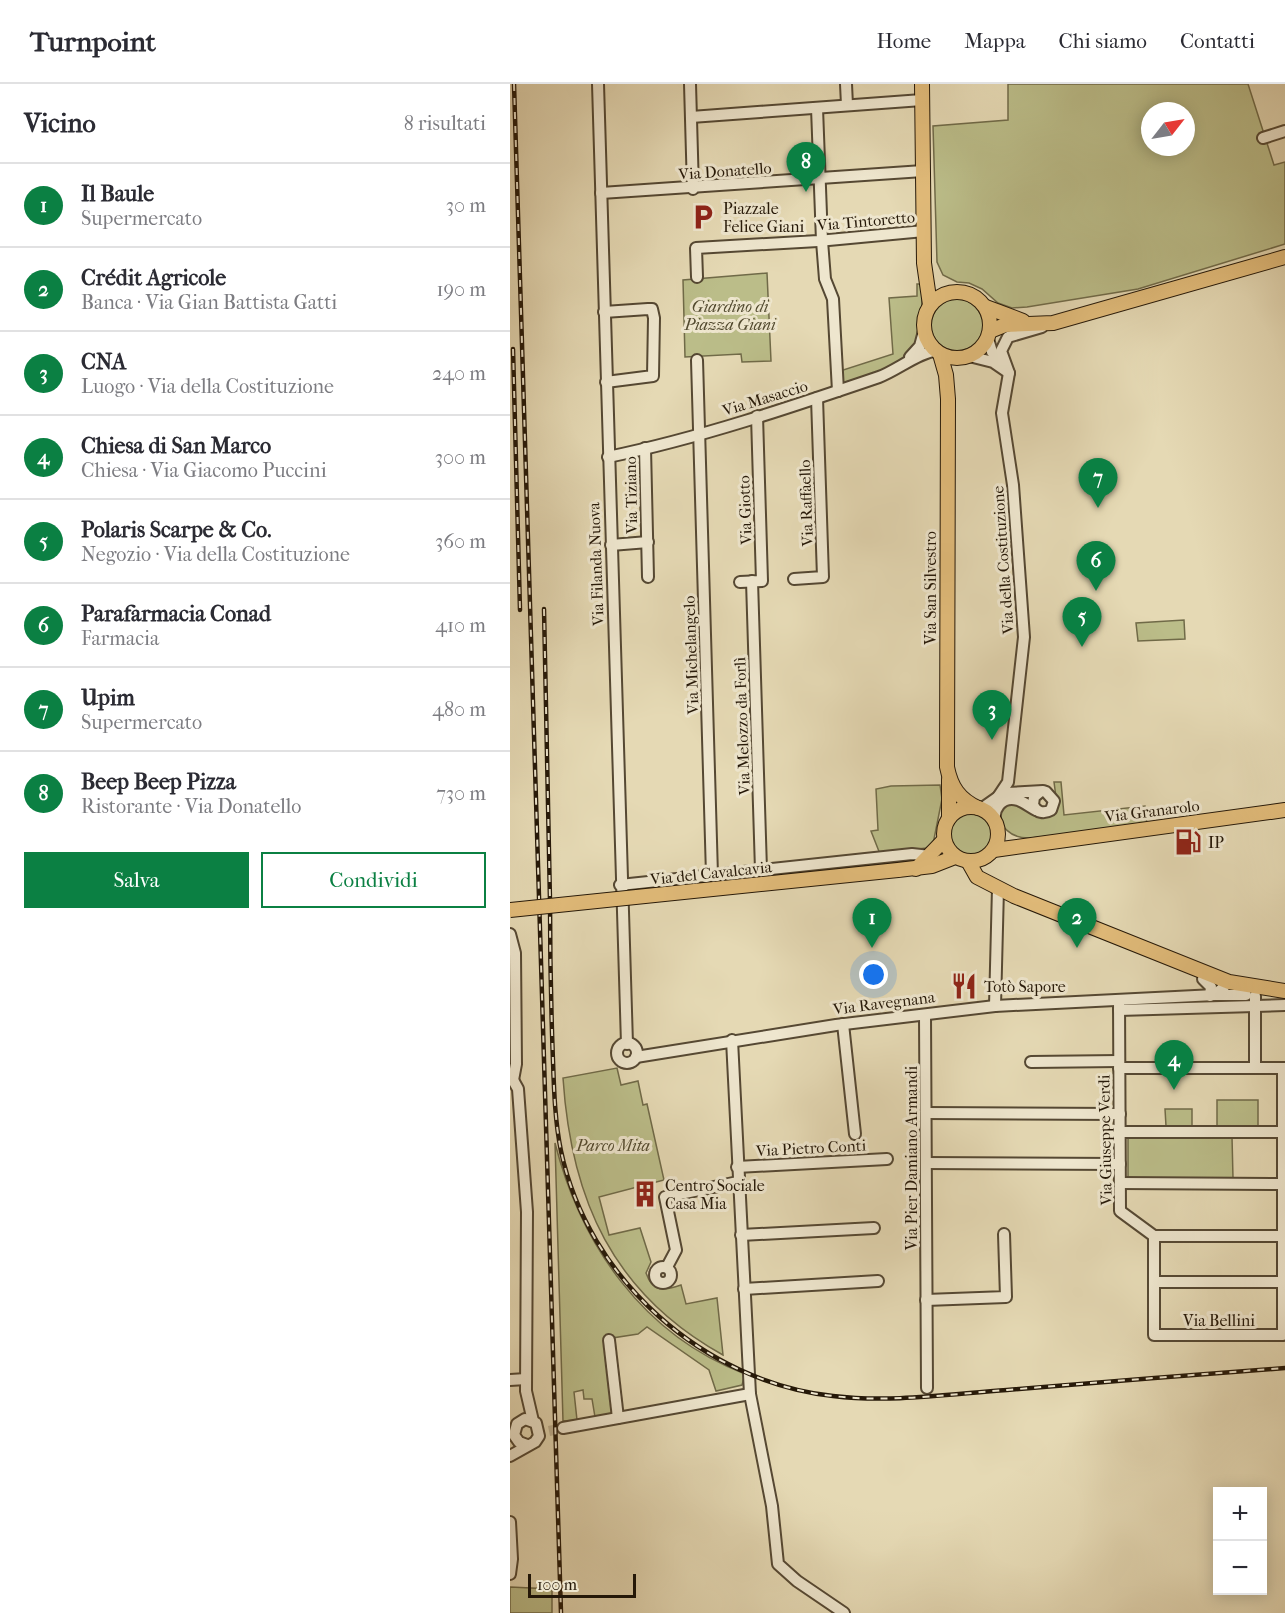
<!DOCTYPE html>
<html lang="it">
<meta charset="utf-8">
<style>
body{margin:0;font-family:"IM FELL French Canon",serif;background:#f2f2f3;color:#2b2b33}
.controls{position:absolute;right:18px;bottom:18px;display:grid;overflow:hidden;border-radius:0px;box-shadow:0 3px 15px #0003}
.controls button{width:54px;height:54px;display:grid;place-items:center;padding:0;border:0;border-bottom:2px solid #e1e1e2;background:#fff;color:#2b2b33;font:30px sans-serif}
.compass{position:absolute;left:631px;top:18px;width:54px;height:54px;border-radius:50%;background:#fff;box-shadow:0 3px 15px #0003;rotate:59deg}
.scale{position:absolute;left:18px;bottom:15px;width:108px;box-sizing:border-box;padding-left:6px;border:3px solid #251808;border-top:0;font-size:16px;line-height:21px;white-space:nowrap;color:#251808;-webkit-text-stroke:4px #eee6ce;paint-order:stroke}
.you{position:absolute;left:364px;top:891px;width:21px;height:21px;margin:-15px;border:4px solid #fff;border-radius:50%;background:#1a73e8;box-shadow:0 0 0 9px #1a73e833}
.badge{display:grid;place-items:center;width:39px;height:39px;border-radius:50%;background:#0b8043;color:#fff;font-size:20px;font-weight:700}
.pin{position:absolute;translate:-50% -50px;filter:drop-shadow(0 2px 3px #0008)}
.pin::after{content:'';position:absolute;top:32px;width:21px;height:18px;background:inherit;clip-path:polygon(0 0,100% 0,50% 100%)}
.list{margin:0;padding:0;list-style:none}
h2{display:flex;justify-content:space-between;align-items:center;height:78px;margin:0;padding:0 24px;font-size:26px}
h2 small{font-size:20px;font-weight:400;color:#7c7c81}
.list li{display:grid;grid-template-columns:39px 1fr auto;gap:18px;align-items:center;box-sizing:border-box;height:84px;padding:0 24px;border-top:2px solid #e1e1e2}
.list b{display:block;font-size:22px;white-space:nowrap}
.list p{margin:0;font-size:20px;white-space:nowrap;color:#7c7c81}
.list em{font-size:20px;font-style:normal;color:#7c7c81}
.actions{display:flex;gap:12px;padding:18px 24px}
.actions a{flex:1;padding:14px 0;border:2px solid #0b8043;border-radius:0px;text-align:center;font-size:21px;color:#0b8043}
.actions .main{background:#0b8043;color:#fff}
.map{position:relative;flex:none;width:775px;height:1529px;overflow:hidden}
header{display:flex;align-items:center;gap:36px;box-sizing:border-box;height:84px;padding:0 30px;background:#fff;border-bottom:2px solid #e1e1e2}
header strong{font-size:28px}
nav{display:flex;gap:33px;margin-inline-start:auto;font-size:21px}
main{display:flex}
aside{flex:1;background:#fff}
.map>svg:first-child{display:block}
.green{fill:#bbbd89;stroke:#706a48;stroke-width:1.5;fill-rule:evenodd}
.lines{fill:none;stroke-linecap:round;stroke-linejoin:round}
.minor-tunnel{stroke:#bfb292;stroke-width:10;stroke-dasharray:10 5;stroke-linecap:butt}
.minor-casing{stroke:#554833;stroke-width:14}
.major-casing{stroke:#251808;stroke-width:16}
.minor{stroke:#eee6ce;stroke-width:10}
.major{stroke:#e2bc7a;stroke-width:14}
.rail-casing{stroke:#251808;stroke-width:4.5}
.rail{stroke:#eee6ce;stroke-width:2;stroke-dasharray:7;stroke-linecap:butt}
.major-bridge-casing{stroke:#251808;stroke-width:16;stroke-linecap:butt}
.major-bridge{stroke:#e2bc7a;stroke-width:14}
.labels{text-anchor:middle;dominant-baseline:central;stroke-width:6;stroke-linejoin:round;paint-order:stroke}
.street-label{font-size:16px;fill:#251808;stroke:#eee6ce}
.poi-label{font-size:16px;fill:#251808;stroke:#eee6ce;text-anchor:start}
.park-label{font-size:16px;font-style:italic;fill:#524a2f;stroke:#eee6ce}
</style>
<header>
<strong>Turnpoint</strong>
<nav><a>Home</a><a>Mappa</a><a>Chi siamo</a><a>Contatti</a></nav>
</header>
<main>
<aside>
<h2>Vicino<small>8 risultati</small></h2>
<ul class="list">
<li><span class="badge">1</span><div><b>Il Baule</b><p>Supermercato</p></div><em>30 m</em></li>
<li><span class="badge">2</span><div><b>Crédit Agricole</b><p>Banca · Via Gian Battista Gatti</p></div><em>190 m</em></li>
<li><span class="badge">3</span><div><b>CNA</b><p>Luogo · Via della Costituzione</p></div><em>240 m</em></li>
<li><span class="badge">4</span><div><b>Chiesa di San Marco</b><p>Chiesa · Via Giacomo Puccini</p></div><em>300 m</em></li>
<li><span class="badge">5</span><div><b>Polaris Scarpe &amp; Co.</b><p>Negozio · Via della Costituzione</p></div><em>360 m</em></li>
<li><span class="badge">6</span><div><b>Parafarmacia Conad</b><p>Farmacia</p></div><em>410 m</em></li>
<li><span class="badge">7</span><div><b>Upim</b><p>Supermercato</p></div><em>480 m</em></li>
<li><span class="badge">8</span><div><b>Beep Beep Pizza</b><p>Ristorante · Via Donatello</p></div><em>730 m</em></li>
</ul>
<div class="actions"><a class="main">Salva</a><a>Condividi</a></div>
</aside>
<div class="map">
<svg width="775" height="1529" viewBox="0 0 775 1529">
<rect width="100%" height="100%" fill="#e5d9b4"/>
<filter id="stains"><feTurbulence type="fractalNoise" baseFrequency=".00333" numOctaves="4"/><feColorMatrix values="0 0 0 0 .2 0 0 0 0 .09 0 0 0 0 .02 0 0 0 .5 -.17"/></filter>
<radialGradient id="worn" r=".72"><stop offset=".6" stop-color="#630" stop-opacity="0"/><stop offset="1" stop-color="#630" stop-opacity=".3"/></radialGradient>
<!-- green -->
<g class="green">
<path d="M498,0h240l26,81 11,-3v82l-147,45 -111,18 -15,1 -14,-5 -16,-14 -13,-6 -12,-1 -14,-7 -6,-13 -4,-136 75,-6zM640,27h36v36h-36z"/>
<path d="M257,189l4,88 -29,1 -1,-8 -56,3 -2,-77z"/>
<path d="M407,200h6l-3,55 -7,12 -20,16 -53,17v-13l53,-17 -4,-56 28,-2z"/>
<circle cx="447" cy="241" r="26"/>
<path d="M674,536l1,19 -47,2 -2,-18z"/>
<path d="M544,698h7l3,33 81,-9 2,19 -116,13c-19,1 -35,-11 -30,-31l8,-6 32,14 15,-18z"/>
<path d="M430,701l2,14 -9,45 -7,4 -46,6 -9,-23 7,-1 -2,-41 15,-3z"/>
<circle cx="461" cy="750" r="21"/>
<path d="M107,984l4,17 17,-4 5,24 4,-1 17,76 -65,17 10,38 31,-7 11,34 -5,11c7,20 18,18 35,12l5,19 31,-6 6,57c-110,-61 -152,-155 -160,-277z"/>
<rect x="707" y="1016" width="41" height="26"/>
<path d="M655,1025h27v17h-26z"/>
<path d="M618,1053h104l1,41h-105z"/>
<path d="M45,1059c26,102 88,192 190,231l-3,11 -26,6 -7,-21 -62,-43 -9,7 -32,5 8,75 -19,3 -3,-18h-8l-1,-9 -9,2 3,28 -14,1z"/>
<path d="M0,1503l42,2v24h-42z"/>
</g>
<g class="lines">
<!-- minor-tunnel -->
<path class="minor-tunnel" d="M39,1347l14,-3"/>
<!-- minor casing -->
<g class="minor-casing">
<g id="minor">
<path d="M88,0l29,960"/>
<path d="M180,0l3,105"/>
<path d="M336,0l1,21"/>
<path d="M307,24l5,133 3,38 8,20 5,92"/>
<path d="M181,33l231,-17"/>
<path d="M753,54l22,-7"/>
<path d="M91,109l322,-22"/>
<path d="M187,193l-1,-29 122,-7 106,-10"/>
<path d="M94,228l44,-3h4l2,9 -1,58 -47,6"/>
<path d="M478,255l4,13 11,14"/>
<path d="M459,272l24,6 16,11"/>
<path d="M400,273l10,-11 4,-15"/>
<path d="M187,276l15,515"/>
<path d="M135,364l3,129"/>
<path d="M98,373c92,-19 183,-50 271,-80 17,-6 43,-27 58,-26"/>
<path d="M101,461l37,-3"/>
<path d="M284,495l29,-2 -6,-179"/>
<path d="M242,497l9,289"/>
<path d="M230,498l22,-1 -5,-165"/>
<path d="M488,713l9,-4 36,-2 3,1 8,9 -3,9c-7,4 -14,3 -18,-5l1,-8 6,-5"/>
<path d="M471,725l17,-12 10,-15 16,-145 -11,-152 -11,-72 7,-40 -8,-22 7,-14 34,-10"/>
<path d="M486,740c-5,-14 6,-29 22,-24 6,2 12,7 18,10"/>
<path d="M110,801l292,-31 18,2"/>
<path d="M0,850l5,19 1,111 -3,16"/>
<path d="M693,895l8,8 -1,9"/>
<path d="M706,911h30"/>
<path d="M745,912v72"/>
<path d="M609,916l1,211 34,25v99h129v-267"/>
<path d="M485,922l3,-118"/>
<path d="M609,926l166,-5"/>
<path d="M415,931l2,373"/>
<path d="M333,940l12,110"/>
<path d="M222,956l18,354 22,112 6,58 19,17 47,32"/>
<circle cx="117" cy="969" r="10"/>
<path d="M126,973l200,-32 159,-19 220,-11 14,-13"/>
<path d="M521,978l88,-1"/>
<path d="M609,984h166"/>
<path d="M3,996l5,9 9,123 -1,179 7,30"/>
<path d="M416,1029l194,1"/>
<path d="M610,1048h163"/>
<path d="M416,1079l194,1"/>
<path d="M227,1083l150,-8"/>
<path d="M610,1099l163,1"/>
<path d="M231,1151l133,-7"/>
<path d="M644,1152h129"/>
<circle cx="153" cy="1191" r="8"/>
<path d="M157,1183l9,-17 -11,-53 73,-15"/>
<path d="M644,1198h131"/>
<path d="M234,1205l134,-8"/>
<path d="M416,1216l80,-3 -2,-63"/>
<path d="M99,1256l9,78"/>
<path d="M0,1296l16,-1"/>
<path d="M53,1344l187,-34"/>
<path d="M0,1372l25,-14 4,-6 -3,-13 -11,-4 -8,5 -3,11 5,7 8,3"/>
<path d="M0,1438l2,37 -2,15"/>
</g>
</g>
<!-- major casing -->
<g class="major-casing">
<g id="major">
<path d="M412,0l2,179 6,42"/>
<circle cx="447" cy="241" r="33"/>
<path d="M476,223l37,14"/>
<path d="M480,247l15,-6 48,-2 232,-66"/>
<path d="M430,270l6,21 2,24 -1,368c4,20 12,32 31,41"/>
<path d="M439,695v39"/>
<circle cx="461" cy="750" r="27"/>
<path d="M484,766l291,-40"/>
<path d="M458,777l9,16 37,19 215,86 56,9"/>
<path d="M406,785l28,-29"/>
<path d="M388,786l34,-4 23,-9"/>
</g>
</g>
<!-- minor -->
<use href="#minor" class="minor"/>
<!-- major -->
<use href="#major" class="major"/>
<!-- rail casing -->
<g class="rail-casing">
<g id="rail">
<path d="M4,0l47,1529"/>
<path d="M3,265l7,261"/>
<path d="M34,525c2,97 4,195 6,292 0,53 1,107 3,160 1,30 2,61 8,90 27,128 143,231 272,245 58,7 117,-2 174,-6 93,-8 185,-15 278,-22"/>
</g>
</g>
<!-- rail -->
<use href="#rail" class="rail"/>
<!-- major-bridge casing -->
<g class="major-bridge-casing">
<path id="major-bridge" d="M0,826l388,-40"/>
</g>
<!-- major-bridge -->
<use href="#major-bridge" class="major-bridge"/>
</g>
<!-- icons -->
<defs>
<g id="parking-bare" transform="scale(2.07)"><path d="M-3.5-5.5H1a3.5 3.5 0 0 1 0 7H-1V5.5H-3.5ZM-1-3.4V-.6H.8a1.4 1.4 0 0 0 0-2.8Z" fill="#8f2418" stroke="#eee6ce" stroke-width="2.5" paint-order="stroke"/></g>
<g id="fuel-bare" transform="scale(2.07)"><path d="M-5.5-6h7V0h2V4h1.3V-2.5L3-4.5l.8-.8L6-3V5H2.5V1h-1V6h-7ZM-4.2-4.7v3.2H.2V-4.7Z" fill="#8f2418" stroke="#eee6ce" stroke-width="2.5" paint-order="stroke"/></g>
<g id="restaurant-bare" transform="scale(2.07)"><path d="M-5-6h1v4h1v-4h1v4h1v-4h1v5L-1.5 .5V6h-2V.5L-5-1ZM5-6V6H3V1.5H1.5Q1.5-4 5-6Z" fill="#8f2418" stroke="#eee6ce" stroke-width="2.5" paint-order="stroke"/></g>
<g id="building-bare" transform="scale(2.07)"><path d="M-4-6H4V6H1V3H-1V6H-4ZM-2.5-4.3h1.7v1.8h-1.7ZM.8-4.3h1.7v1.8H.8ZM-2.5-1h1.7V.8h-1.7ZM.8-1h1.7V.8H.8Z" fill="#8f2418" stroke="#eee6ce" stroke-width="2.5" paint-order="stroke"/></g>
</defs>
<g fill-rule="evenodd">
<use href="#parking-bare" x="193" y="133"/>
<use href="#fuel-bare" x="678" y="758"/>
<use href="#restaurant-bare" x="454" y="902"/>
<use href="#building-bare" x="135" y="1110"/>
</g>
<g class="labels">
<!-- street labels -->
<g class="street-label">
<text transform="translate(215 87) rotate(-4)">Via Donatello</text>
<text transform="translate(356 137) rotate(-5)">Via Tintoretto</text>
<text transform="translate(255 314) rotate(-17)">Via Masaccio</text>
<text transform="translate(121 411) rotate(-91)">Via Tiziano</text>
<text transform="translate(296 419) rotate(-92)">Via Raffaello</text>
<text transform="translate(235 426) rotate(-92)">Via Giotto</text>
<text transform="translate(493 476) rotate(-94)">Via della Costituzione</text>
<text transform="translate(86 480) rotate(-92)">Via Filanda Nuova</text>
<text transform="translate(420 504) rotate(-90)">Via San Silvestro</text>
<text transform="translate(181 571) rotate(-92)">Via Michelangelo</text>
<text transform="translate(232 642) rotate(-92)">Via Melozzo da Forlì</text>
<text transform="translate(642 727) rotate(-7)">Via Granarolo</text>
<text transform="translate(201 789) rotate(-6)">Via del Cavalcavia</text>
<text transform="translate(374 919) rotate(-7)">Via Ravegnana</text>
<text transform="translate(595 1056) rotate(-91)">Via Giuseppe Verdi</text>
<text transform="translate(301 1064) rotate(-3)">Via Pietro Conti</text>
<text transform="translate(401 1074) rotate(-90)">Via Pier Damiano Armandi</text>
<text x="709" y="1236">Via Bellini</text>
</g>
<!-- poi labels -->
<g class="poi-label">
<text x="213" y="124">Piazzale<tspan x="213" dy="18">Felice Giani</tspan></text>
<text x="698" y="758">IP</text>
<text x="474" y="902">Totò Sapore</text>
<text x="155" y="1101">Centro Sociale<tspan x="155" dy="18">Casa Mia</tspan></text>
</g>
<!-- park labels -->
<g class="park-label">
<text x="220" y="222">Giardino di<tspan x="220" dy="18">Piazza Giani</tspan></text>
<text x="103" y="1061">Parco Mita</text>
</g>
</g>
<rect width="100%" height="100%" filter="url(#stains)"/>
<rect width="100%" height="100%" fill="url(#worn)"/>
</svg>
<div class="controls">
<button>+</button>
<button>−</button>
</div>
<svg class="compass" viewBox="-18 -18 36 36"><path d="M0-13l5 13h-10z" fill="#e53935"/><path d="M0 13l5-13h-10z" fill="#7c7c81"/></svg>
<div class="scale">100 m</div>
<div class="you"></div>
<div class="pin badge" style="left:362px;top:864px">1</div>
<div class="pin badge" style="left:567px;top:864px">2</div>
<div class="pin badge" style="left:482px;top:656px">3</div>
<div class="pin badge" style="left:664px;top:1006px">4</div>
<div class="pin badge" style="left:572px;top:563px">5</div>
<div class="pin badge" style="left:586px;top:507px">6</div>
<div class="pin badge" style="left:588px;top:424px">7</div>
<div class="pin badge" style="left:296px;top:108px">8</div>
</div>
</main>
